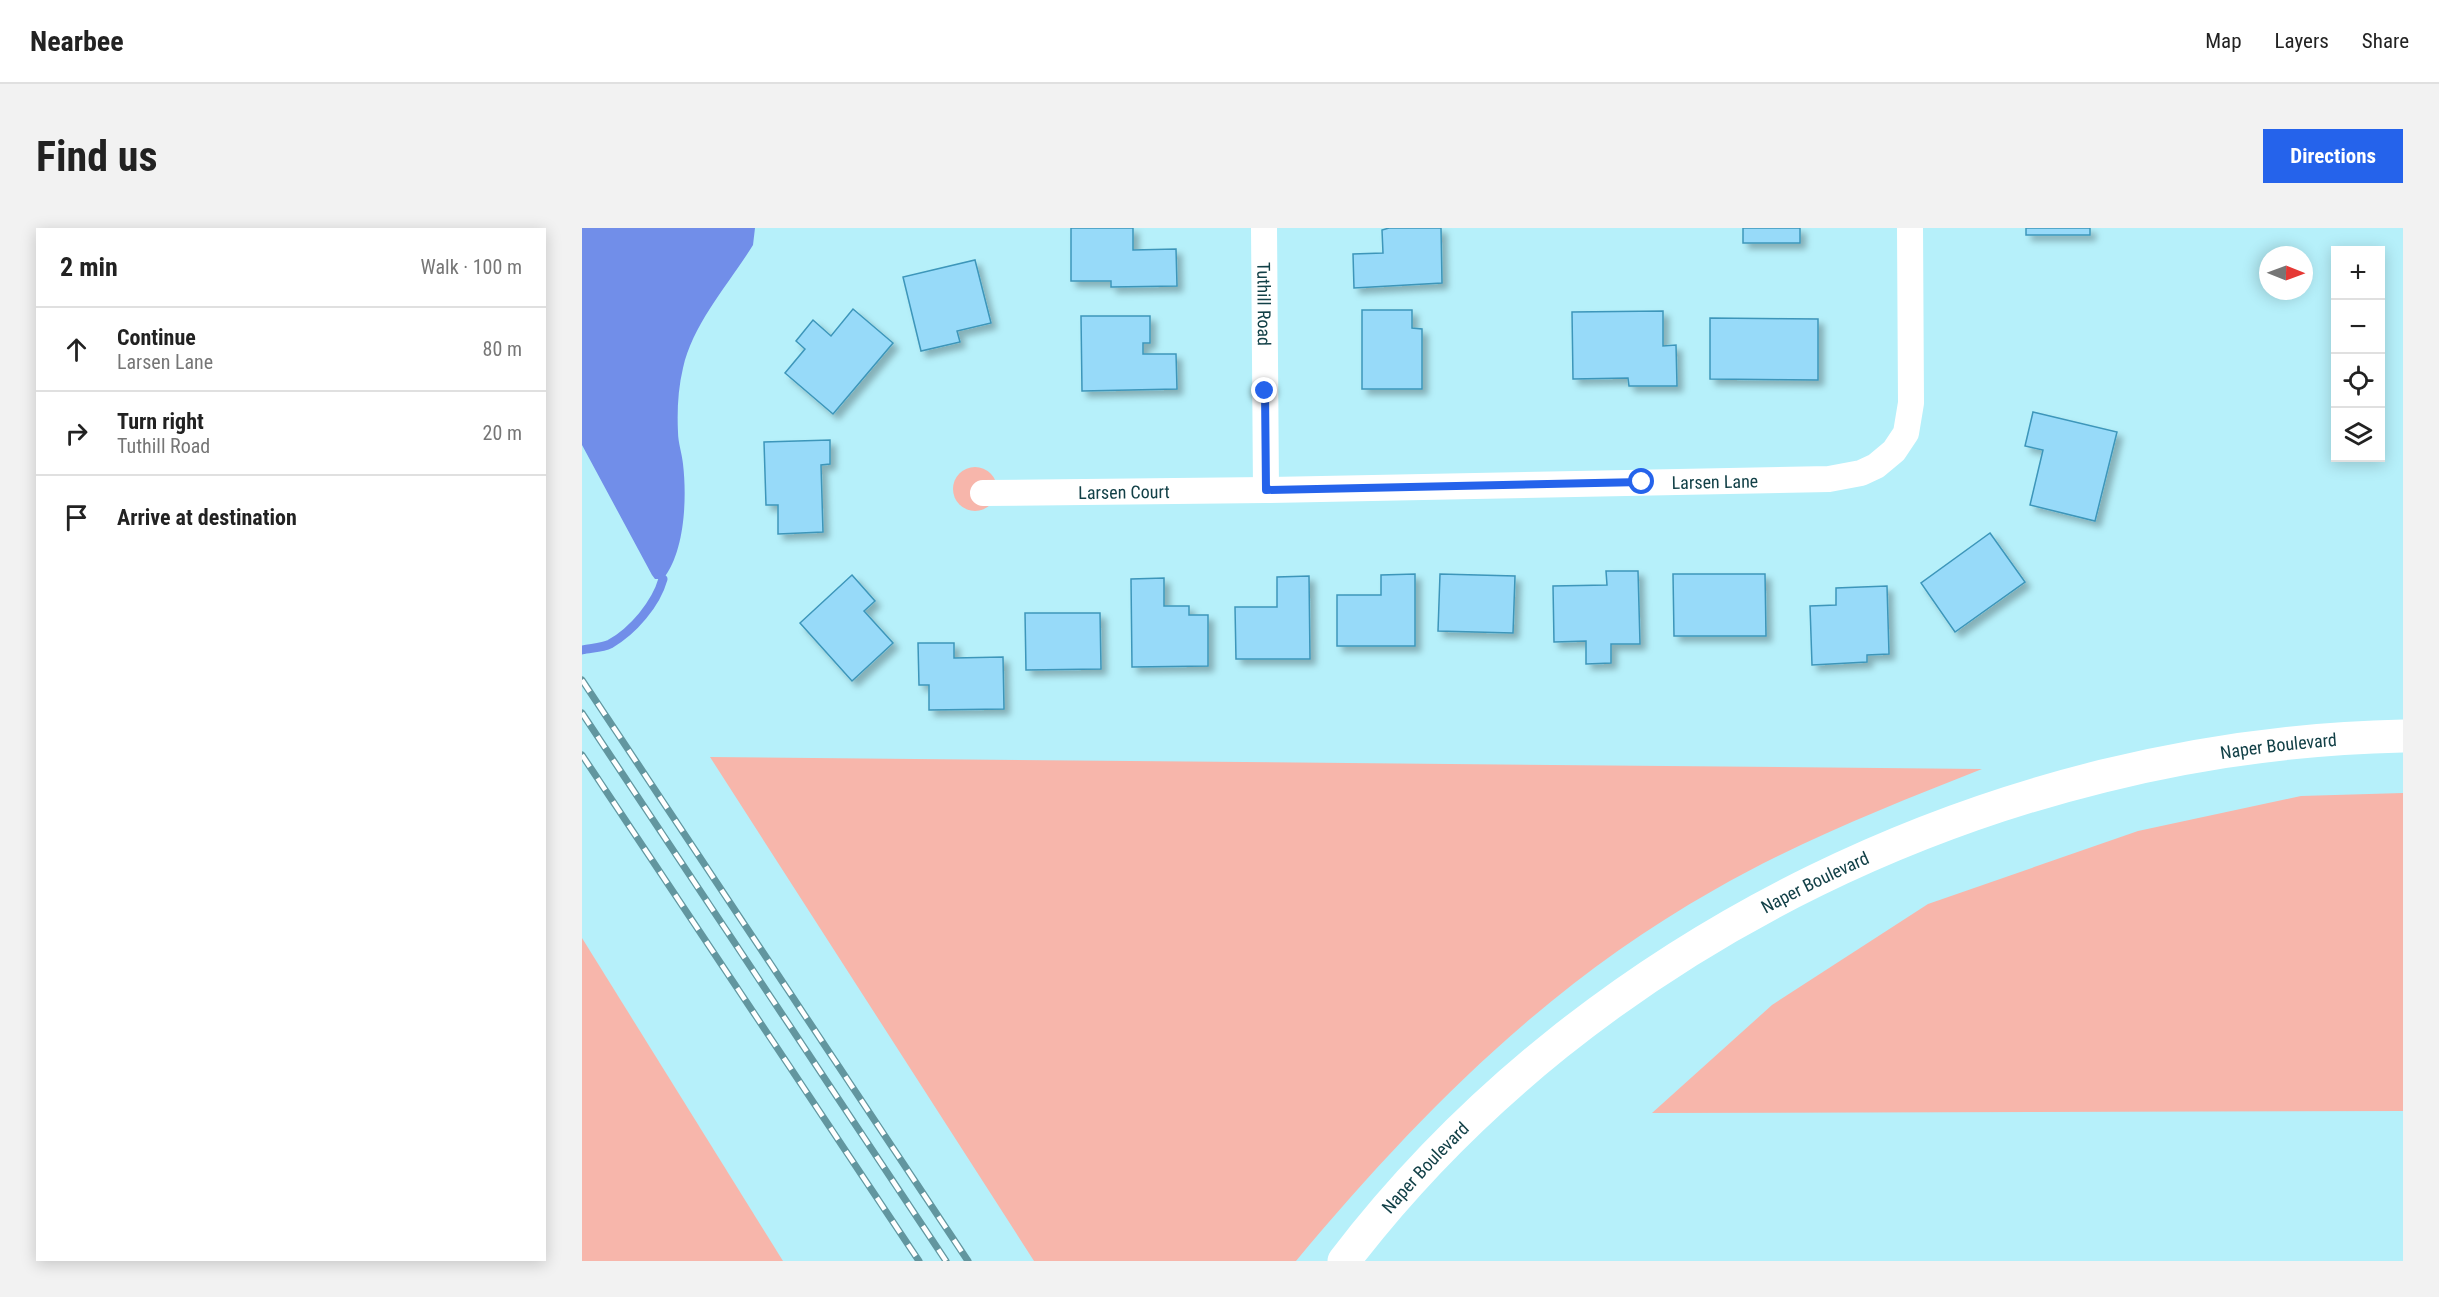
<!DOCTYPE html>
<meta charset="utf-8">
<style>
body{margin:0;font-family:"Roboto Condensed",sans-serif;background:#f2f2f2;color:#222}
.controls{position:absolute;right:18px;top:18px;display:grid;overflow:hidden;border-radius:0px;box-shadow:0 3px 15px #0003}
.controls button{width:54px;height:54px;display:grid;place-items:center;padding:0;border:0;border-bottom:2px solid #e0e0e0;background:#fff;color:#222;font:30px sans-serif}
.compass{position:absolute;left:1677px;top:18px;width:54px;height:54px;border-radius:50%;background:#fff;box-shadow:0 3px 15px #0003;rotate:91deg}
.stop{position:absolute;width:18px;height:18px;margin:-14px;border:4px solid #2563eb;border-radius:50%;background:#fff}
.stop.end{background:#2563eb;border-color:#fff;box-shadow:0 2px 6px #0008}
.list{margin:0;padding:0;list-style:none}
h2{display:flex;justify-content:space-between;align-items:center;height:78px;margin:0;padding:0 24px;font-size:26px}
h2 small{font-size:20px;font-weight:400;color:#767676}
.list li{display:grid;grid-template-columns:39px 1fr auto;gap:18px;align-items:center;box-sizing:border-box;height:84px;padding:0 24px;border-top:2px solid #e0e0e0}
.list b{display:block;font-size:22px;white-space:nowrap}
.list p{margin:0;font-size:20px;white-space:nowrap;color:#767676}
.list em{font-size:20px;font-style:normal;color:#767676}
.icon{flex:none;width:33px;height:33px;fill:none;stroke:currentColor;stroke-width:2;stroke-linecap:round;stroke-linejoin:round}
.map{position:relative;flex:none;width:1821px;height:1033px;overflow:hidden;border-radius:0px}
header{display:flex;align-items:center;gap:36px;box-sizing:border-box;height:84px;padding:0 30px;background:#fff;border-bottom:2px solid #e0e0e0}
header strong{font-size:28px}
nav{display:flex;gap:33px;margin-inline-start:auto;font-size:21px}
.intro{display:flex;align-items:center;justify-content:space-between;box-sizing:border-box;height:144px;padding:0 36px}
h1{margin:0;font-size:42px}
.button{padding:15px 27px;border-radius:0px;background:#2563eb;color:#fff;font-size:21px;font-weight:700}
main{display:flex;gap:36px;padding:0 36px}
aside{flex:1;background:#fff;border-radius:0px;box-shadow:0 3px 15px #0003}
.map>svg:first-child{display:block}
.green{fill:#f7b6ab}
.water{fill:#718ee9}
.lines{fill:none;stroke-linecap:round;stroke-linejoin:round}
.stream{stroke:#718ee9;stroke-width:9}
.building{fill:#97daf9;stroke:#3d96ba;stroke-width:1.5;filter:url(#shadow)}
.minor{stroke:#fff;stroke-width:26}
.secondary{stroke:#fff;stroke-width:33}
.rail-casing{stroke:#62969f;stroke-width:7}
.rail{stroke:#fff;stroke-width:4.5;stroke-dasharray:14;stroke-linecap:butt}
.route{stroke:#2563eb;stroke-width:8}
.labels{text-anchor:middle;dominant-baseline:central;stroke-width:5;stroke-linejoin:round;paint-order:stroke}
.street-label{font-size:18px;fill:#124047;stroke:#fff}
</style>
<header>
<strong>Nearbee</strong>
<nav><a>Map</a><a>Layers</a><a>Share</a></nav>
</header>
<div class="intro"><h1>Find us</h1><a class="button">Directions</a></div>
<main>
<aside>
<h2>2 min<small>Walk · 100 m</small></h2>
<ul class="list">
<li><svg class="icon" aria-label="ahead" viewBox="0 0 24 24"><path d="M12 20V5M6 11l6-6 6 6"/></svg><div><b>Continue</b><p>Larsen Lane</p></div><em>80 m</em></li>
<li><svg class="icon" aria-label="right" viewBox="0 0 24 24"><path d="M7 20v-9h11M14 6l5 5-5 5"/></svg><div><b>Turn right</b><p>Tuthill Road</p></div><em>20 m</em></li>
<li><svg class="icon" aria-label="arrive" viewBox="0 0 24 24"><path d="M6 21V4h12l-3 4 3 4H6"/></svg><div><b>Arrive at destination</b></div></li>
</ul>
</aside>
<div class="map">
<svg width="1821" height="1033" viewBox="0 0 1821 1033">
<defs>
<filter id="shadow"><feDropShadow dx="5.5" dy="5.5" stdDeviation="3" flood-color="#0004"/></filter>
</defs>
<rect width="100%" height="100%" fill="#b6f0fa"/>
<!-- green -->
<g class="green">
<circle cx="393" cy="261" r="22"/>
<path d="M128,529l1272,12c-91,36 -183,72 -268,121 -168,95 -296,225 -418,371h-262z"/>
<path d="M1821,565v318l-751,2 120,-108 156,-101 210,-73 163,-35z"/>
<path d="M0,710l201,323h-201z"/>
</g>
<!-- water -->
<path class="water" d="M0,0h173l-2,17c-24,39 -60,78 -70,123 -5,21 -6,43 -5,64 0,11 4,21 5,32 4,34 2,88 -20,115h-8l-3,-4 -70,-130z"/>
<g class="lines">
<!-- stream -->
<path class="stream" d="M0,422c8,-2 20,-2 28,-6 23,-13 46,-40 53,-65"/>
</g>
<!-- building -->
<g class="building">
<path d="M489,0h62v22l43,-1 1,37 -66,1v-6h-40z"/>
<path d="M807,0h52l1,55 -88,5 -1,-34 30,-1 -1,-23z"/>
<rect x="1161" y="0" width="57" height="15"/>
<rect x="1444" y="0" width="64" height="7"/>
<path d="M393,32l16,63 -34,8 3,11 -39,9 -18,-74z"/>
<path d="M271,81l40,34 -60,71 -48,-41 20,-24 -9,-8 17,-21 18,16z"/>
<path d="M780,82h50v18l10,1v60h-60z"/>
<path d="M1081,83v35l13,-1 1,41h-48l-1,-8 -55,1 -1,-67z"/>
<path d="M499,88h69v27h-7v11h33l1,35 -95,2z"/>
<path d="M1128,90l108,1v61l-108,-1z"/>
<path d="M1451,184l84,20 -22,89 -65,-16 13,-55 -18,-4z"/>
<path d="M248,212v24l-9,1 2,67 -45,2v-29h-12l-2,-63z"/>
<path d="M1408,305l35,49 -70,50 -34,-49z"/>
<path d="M1024,343h32l2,73h-29v19l-25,1v-23l-32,1 -1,-56 54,-1z"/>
<path d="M833,346v72h-78v-51h44v-20z"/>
<path d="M858,346l75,2 -2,57 -75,-2z"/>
<path d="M1091,346h92l1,62h-92z"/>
<path d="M270,347l23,26 -11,10 29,32 -41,38 -52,-58z"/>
<path d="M727,348l1,83h-74l-1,-52h42v-30z"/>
<path d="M582,350v28h25v9h19v51l-76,1 -1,-88z"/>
<path d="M1305,358l2,68 -22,1v7l-55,3 -2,-59 26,-1v-17z"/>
<path d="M443,385h75l1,56 -75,1z"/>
<path d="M336,415h36v15l49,-1 1,52 -75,1v-25h-10z"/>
</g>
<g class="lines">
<!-- minor -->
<g class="minor">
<path id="s1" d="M682,0l2,262"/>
<path id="s2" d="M401,265l283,-3 563,-11 32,-6 15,-7 18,-15 12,-18 5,-30 -1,-175"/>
</g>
<!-- secondary -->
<path class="secondary" id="s3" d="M762,1033c246,-322 657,-517 1059,-525"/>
<!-- rail casing -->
<g class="rail-casing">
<g id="rail">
<path d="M0,452l386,581"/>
<path d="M0,485l364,548"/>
<path d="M0,527l337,506"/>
</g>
</g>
<!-- rail -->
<use href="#rail" class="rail"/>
</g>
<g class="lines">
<!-- route -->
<path class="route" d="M683,163l1,99 376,-8"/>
</g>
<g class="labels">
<!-- street labels -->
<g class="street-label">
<text stroke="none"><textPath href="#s1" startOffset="76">Tuthill Road</textPath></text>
<text stroke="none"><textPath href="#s2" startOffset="732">Larsen Lane</textPath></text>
<text stroke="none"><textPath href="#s2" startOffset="141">Larsen Court</textPath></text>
<text stroke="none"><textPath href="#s3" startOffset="1096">Naper Boulevard</textPath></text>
<text stroke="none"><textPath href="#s3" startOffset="610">Naper Boulevard</textPath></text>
<text stroke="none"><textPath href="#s3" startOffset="124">Naper Boulevard</textPath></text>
</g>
</g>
</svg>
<div class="controls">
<button>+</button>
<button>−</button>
<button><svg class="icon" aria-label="locate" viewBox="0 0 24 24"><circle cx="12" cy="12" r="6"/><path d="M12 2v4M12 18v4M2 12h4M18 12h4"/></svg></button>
<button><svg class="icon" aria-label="layers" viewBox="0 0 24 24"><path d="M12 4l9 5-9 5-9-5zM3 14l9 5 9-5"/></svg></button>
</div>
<svg class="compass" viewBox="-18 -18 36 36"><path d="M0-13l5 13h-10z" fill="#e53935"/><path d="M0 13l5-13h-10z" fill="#767676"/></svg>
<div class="stop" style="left:1060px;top:254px"></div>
<div class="stop end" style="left:683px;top:163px"></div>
</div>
</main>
